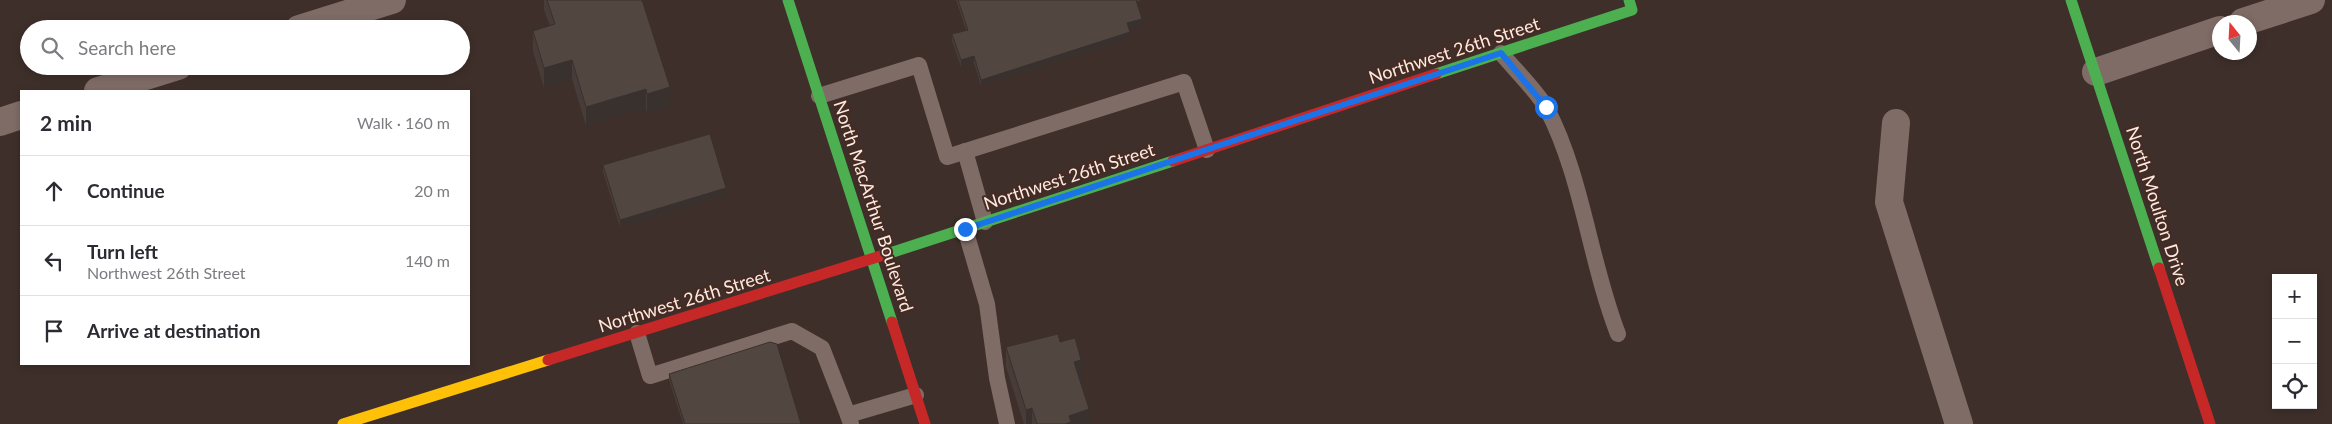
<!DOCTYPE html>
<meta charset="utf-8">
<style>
body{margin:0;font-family:Lato,sans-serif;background:#f2f2f3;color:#2b2b33}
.controls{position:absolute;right:15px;bottom:15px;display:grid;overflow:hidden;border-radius:0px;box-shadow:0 2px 8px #0003}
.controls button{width:45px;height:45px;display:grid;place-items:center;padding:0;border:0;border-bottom:1px solid #e1e1e2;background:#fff;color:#2b2b33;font:25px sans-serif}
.compass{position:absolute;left:2212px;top:15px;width:45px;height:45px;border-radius:50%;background:#fff;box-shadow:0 2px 8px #0003;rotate:342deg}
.stop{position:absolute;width:15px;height:15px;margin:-11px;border:4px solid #1a73e8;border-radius:50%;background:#fff}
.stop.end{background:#1a73e8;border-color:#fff;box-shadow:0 1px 5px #0008}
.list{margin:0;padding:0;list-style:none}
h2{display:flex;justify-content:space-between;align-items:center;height:65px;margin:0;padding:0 20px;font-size:21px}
h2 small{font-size:16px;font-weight:400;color:#7c7c81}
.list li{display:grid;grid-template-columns:32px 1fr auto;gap:15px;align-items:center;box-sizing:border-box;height:70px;padding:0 20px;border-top:1px solid #e1e1e2}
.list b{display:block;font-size:19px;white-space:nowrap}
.list p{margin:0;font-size:16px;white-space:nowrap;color:#7c7c81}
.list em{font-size:16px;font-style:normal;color:#7c7c81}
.icon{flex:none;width:28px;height:28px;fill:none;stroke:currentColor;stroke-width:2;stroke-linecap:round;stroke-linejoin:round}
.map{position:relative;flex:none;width:2332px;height:424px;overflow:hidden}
.search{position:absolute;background:#fff;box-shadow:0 2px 8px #0003;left:20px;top:20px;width:450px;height:55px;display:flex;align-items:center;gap:12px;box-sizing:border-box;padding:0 18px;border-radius:28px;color:#7c7c81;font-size:19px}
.panel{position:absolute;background:#fff;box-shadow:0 2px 8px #0003;left:20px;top:90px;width:450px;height:275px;border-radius:0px}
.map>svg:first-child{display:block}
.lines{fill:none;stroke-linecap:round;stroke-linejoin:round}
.lane{stroke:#7f6c66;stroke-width:16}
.street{stroke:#7f6c66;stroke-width:28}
.fast{stroke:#4caf50;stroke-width:11}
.slow{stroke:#ffc107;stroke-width:11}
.jam{stroke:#c62828;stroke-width:11}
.wall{fill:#473c38}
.shaded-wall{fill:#39312e}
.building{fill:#524641;stroke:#39312e}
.route{stroke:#1a73e8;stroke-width:6}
.labels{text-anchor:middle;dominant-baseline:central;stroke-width:4;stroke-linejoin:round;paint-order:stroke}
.street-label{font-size:18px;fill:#fceae3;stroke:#462b22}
</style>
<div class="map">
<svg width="2332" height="424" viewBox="0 0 2332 424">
<rect width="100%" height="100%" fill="#3e2f2a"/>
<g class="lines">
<!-- lane -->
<g class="lane">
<path d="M1501,53c13,16 37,39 46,56 35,67 43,153 71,225"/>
<path d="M819,96l100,-31 28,92 237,-75 23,68"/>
<path d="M965,151l20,71"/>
<path d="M965,229l22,75 10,74 10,46"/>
<path d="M637,333l13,43 142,-45 30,17 26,67"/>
<path d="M851,424l-3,-9 68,-20"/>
</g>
<!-- street -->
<g class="street">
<path d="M2243,22l68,-22"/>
<path d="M299,29l93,-29"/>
<path d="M2096,72l124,-42"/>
<path d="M98,91l80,-25"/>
<path d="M0,122l21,-7"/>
<path d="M1896,123l-7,79 70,222"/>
</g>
<!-- fast -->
<g class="fast">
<path d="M788,0l104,322"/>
<path d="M2071,0l88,268"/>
<path d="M1436,74l196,-64 -3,-10"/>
<path d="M887,254l286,-93"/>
</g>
<!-- slow -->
<path class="slow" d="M343,424l205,-64"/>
<!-- jam -->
<g class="jam">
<path d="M1173,161l263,-87"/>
<path d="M2159,268l51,156"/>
<path d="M892,322l33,102"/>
<path d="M548,360l339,-106"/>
</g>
</g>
<!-- wall -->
<g class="wall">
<path d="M544,0h98l28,107 -23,7 -1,-6 -60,18 -14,-47 -28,9 -11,-37v-20l17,-5 -6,-16z"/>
<path d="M956,0h186l-6,2 6,23 -13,4 1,10 -149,47 -7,-23 -13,4 -9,-26v-7l14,-4z"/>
<path d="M603,165l123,30 -106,32 -17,-55z"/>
<path d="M1060,342l21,37 -1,1 9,44h-65l-18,-57v-20z"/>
<path d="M669,374l132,50h-118l-14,-44z"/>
</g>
<!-- shaded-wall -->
<g class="shaded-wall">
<path d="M1142,19v6l-15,5v-7z"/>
<path d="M1130,32v7l-149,47v-6z"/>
<path d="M974,56v7l-13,4v-7z"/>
<path d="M572,60v19l-28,9v-20z"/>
<path d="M670,87v20l-23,7v-20z"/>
<path d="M646,89v19l-60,18v-19z"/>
<path d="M726,188v7l-106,32v-7z"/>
<path d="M1081,360v19l-7,2v-19z"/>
<path d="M1032,408v16h-6v-14z"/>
<path d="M1089,409v15h-24l4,-8z"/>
</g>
<!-- building -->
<g class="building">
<path d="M547,0h95l28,87 -23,7 -1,-5 -60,18 -14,-47 -28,8 -11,-37 22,-7z"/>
<path d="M958,0h178l6,19 -15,4 3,9 -149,48 -7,-24 -13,4 -9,-26 16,-4z"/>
<path d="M710,134l16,54 -106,32 -17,-55z"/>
<path d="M1058,334l2,8 15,-4 6,22 -7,2 15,47 -20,7 2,6 -6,2h-28l-5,-16 -6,2 -20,-63z"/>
<path d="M770,342l7,2 24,80h-116l-16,-50z"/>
</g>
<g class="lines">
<!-- route -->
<path class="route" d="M965,229l536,-176 45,54"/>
</g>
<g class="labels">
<!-- street labels -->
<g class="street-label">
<text transform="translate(1454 50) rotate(-18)">Northwest 26th Street</text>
<text transform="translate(1069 176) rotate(-18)">Northwest 26th Street</text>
<text transform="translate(874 206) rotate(72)">North MacArthur Boulevard</text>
<text transform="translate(2158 206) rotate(72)">North Moulton Drive</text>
<text transform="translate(684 300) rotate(-17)">Northwest 26th Street</text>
</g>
</g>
</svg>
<div class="controls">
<button>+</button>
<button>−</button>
<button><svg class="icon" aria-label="locate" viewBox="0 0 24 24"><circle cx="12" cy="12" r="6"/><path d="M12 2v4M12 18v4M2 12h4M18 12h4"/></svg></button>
</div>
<svg class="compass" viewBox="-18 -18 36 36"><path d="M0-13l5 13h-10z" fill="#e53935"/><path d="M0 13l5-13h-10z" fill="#7c7c81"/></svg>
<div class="stop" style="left:1546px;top:107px"></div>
<div class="stop end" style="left:965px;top:229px"></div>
<div class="search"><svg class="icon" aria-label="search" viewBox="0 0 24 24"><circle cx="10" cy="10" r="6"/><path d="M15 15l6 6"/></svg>Search here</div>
<section class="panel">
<h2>2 min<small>Walk · 160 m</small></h2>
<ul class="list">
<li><svg class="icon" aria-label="ahead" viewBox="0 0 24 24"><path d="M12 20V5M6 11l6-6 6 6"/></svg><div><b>Continue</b></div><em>20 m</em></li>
<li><svg class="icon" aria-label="left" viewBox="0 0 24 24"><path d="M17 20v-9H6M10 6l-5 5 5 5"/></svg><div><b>Turn left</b><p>Northwest 26th Street</p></div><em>140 m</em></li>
<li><svg class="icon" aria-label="arrive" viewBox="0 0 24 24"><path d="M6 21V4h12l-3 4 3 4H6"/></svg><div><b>Arrive at destination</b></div></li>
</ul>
</section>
</div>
